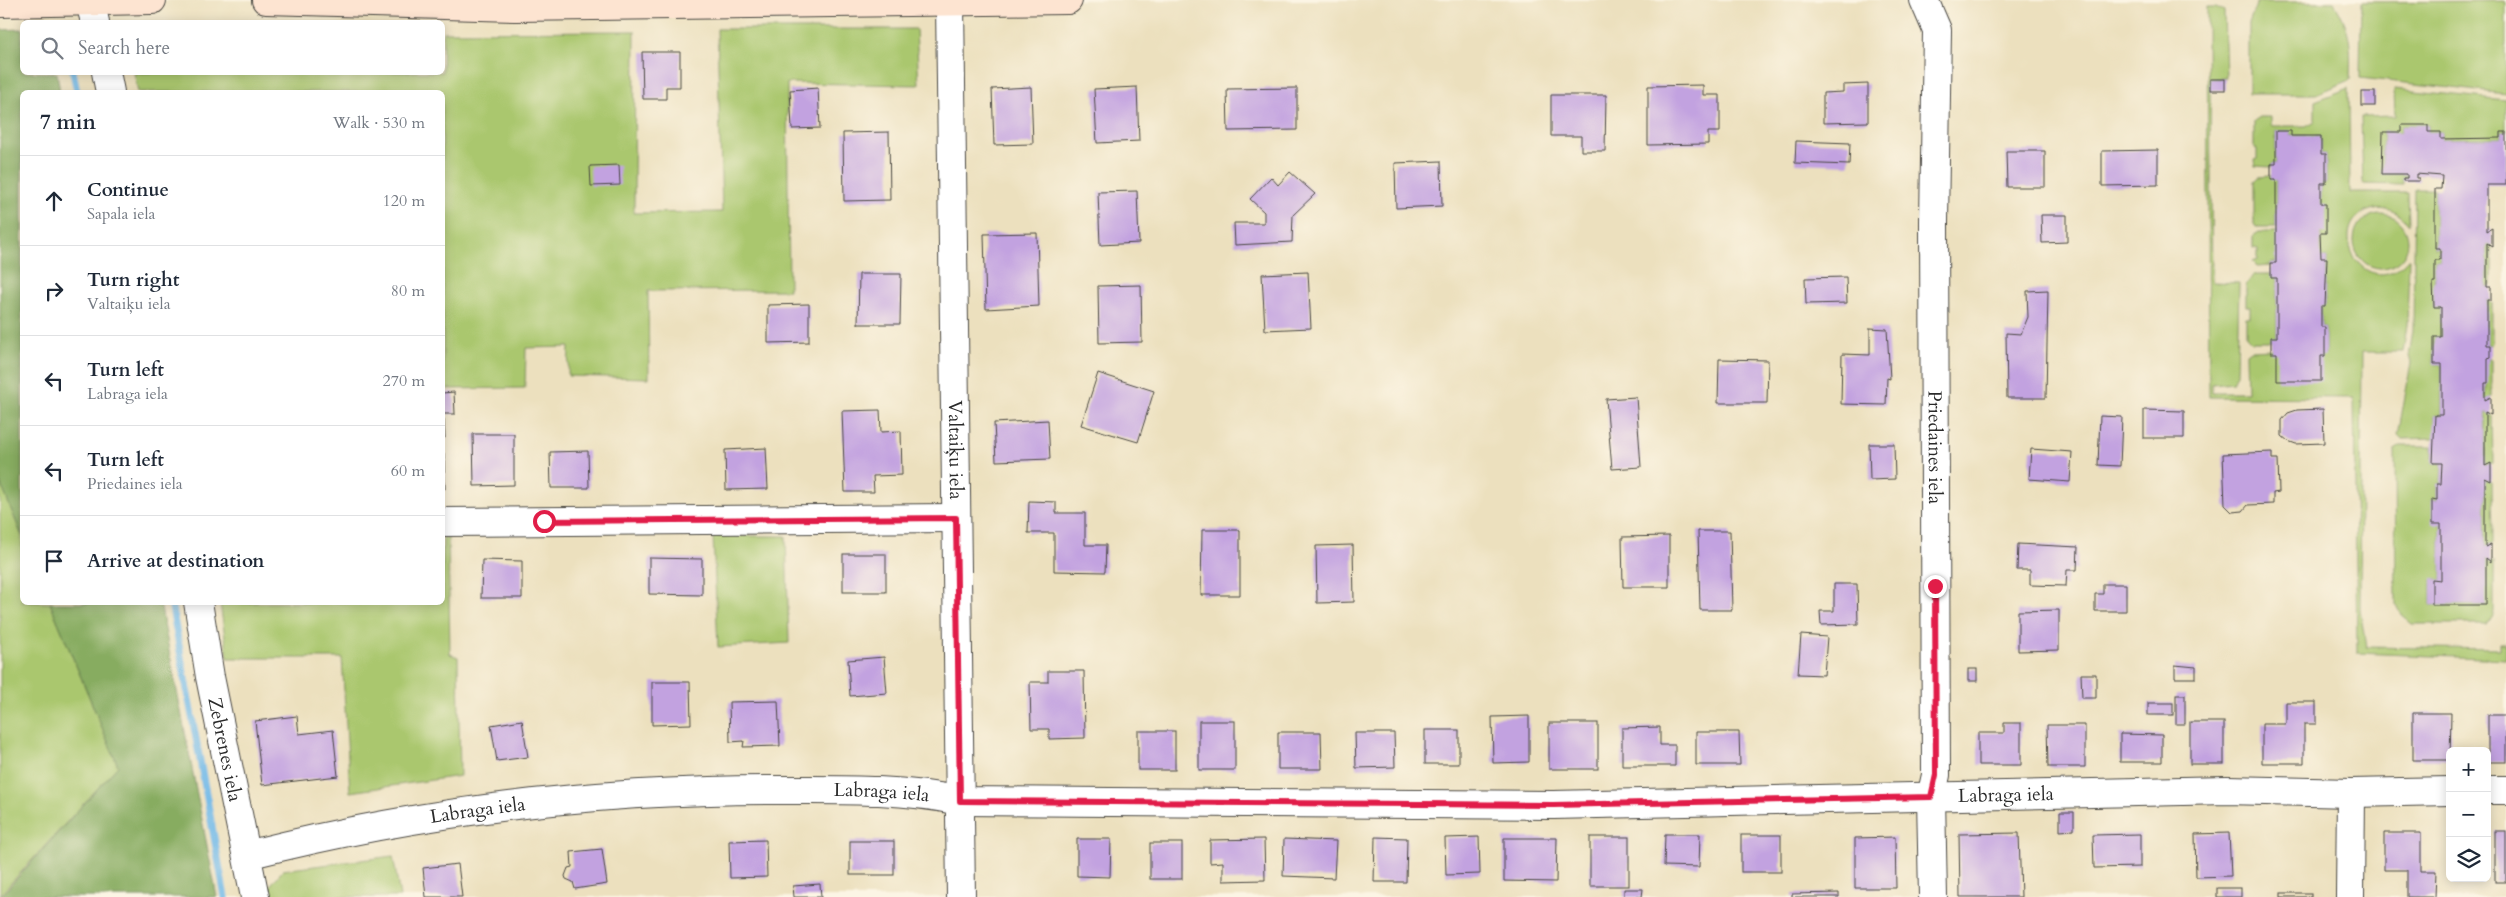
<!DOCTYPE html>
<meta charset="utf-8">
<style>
body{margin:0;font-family:Cardo,serif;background:#f6f6f7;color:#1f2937}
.controls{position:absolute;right:15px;bottom:15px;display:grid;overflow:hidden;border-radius:8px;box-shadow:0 2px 12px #0003}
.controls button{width:45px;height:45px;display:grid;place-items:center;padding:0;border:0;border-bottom:1px solid #e0e1e3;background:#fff;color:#1f2937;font:25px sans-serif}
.stop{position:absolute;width:15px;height:15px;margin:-11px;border:4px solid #e11d48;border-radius:50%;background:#fff}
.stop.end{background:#e11d48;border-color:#fff;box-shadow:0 1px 5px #0008}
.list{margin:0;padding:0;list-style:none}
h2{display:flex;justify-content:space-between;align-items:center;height:65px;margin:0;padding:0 20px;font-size:21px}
h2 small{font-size:16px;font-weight:400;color:#747a83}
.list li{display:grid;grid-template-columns:32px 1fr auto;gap:15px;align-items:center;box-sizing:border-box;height:90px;padding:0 20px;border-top:1px solid #e0e1e3}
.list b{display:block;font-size:19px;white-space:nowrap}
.list p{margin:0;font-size:16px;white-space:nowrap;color:#747a83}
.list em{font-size:16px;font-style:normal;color:#747a83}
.icon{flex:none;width:28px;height:28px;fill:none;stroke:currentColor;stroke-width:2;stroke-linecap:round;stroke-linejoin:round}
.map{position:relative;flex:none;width:2506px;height:897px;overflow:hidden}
.search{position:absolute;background:#fff;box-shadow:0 2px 12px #0003;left:20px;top:20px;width:425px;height:55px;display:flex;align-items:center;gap:12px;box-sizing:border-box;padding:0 18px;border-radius:8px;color:#747a83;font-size:19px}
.panel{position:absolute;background:#fff;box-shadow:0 2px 12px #0003;left:20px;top:90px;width:425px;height:515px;border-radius:8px}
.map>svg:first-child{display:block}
.green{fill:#aac76e;stroke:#6a794c}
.forest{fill:#87ac61;stroke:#596c46}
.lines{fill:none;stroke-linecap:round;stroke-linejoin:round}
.stream{stroke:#71b9e8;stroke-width:7}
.building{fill:#c2a2e0}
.street-casing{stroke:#484641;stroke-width:30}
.secondary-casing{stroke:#484641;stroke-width:30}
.street{stroke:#fff;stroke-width:28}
.secondary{stroke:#fde4d1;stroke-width:28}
.route{stroke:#e11d48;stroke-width:6}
.labels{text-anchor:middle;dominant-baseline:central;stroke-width:4;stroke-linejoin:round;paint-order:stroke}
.street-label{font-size:19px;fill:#2b2b2b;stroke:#fcf5e5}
</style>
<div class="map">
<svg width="2506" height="897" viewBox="0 0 2506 897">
<rect width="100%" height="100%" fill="#fcf5e5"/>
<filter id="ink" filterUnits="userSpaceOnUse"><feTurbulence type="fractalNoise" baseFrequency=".02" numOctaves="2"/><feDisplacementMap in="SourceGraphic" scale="10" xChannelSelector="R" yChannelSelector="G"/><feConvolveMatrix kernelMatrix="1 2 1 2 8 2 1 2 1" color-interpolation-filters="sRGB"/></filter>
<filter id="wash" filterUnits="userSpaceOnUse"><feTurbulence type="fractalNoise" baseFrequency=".0096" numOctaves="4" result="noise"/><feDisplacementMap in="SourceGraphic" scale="20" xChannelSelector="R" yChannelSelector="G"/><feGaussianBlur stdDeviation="1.12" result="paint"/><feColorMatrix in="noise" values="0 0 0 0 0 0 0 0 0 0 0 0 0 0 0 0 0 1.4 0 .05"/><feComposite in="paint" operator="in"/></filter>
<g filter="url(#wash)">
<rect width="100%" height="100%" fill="#ece0be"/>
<!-- green -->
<g class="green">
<path d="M2506,1v93l-146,-16 1,-76z"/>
<path d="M2257,2h77c18,29 17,45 16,78l-33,14h-68v-71z"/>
<path d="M2207,7h9l8,4 2,67 -16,1 2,203 27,1 -2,90 -4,9 -21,2v8h35l-1,-39 4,-3 21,-1 6,4 48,2v-28h-4v-21l4,-1 2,-47h-6v-75h5v-29h-5v-18h-30l-1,-5h-14v33h-5v3l-16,-1 -1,-6 3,-1v-10l-3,-1v-27l6,-4h11v9h35l9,-5v-20l34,-13 1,105h58l1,31c-9,-10 -20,-18 -34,-15 -56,10 -11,101 34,49l-2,67 -4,27h-41l-2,257 6,38 134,2v-6h6v16l-149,-6 -3,-255 -145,-1z"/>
<path d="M717,29h199l3,56 -132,-2 2,207 -141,1 1,87 -81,-2 1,-29 -43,1 -1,40 -82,1 -1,-297h-304l-4,-19 308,-1 1,-40 192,-1 -1,182 88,-1z"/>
<path d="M2394,89l112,11v32h-5v6l-60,1v-7h-13v-7h-27v7h-18l-1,42h25v4h-4v7l-40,-1 -2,-67 34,-1z"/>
<path d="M2271,176l5,4v47h-20l-2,-3v-43l4,-4z"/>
<path d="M2415,189h20v59h5v12h-5l-1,47h7v30h-7v27h8v51h-7l1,22 -3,1 -31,1 -4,-4 13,-72 -2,-7 4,-25z"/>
<circle cx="2381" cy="241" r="27"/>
<path d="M2259,232h18l-1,31h-5v2l-14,1 -4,-4 5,-2v-11l-5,-1v-12z"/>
<path d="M2487,243l5,3v39l-5,2z"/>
<path d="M2254,274h17l6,4v59l-5,4h-21l-5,-5v-19h4v-11h-4v-21z"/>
<path d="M2487,300l5,2v41l-2,2h-3z"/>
<path d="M2490,357l2,2v38l-7,3 3,-42z"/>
<path d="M2485,412l7,3 1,48 -8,3z"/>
<path d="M2400,446h33v17h9l-1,21h-4v16l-5,-1 9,25v56h-9v25h53l1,-47h2l1,3h5v51l-2,6 -7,6h-72l-13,-11 -4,-8 -1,-155z"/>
<path d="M2485,478l7,3 1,62 -5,1v3h-3z"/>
<path d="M0,482l22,54v66l28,1 68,163 -118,129z"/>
<path d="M713,536h73l3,107 -71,4z"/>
<path d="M443,538h5l2,116 8,3 2,119 -110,16 -8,-134h-114l-8,-55 222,-1z"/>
<path d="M393,856l7,41h-130l-2,-9 15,-18z"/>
</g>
<!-- forest -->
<g class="forest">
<path d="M22,29v43l35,1 3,19h-38v444l-22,-54v-452z"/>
<path d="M50,603h110l57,294h-217l118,-131z"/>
</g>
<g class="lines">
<!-- stream -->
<g class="stream">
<path d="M73,72l4,20"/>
<path d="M171,602l54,295"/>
</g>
</g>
<g id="blocks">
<!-- building -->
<g class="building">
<path d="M642,52h38v35h-14v12h-23z"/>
<rect x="2210" y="79" width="15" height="11"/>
<path d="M1868,84v38l-45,1v-30l20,-1v-7z"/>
<path d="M1703,85v10h17v37h-12v12l-60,1v-59z"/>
<path d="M1031,87l2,57 -39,1 -2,-56z"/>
<path d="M1137,87l2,54 -42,2 -3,-54z"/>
<path d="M818,88l2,40 -28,1 -2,-39z"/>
<path d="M1297,88v42l-69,1 -1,-42z"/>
<rect x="2362" y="92" width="13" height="14"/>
<path d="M1551,95h55l-1,56h-24v-15h-30z"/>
<path d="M2401,125h27v7h13v7l60,-1v-6h5v53h-19v46l5,-3v18l-5,-3v44h4v13h-4v45h4v12l-3,1v25h-3v17l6,-3v18l-6,-3v54l6,-3v18l-6,-3v69l6,-3v18l-5,-4v47h-54v-26l9,1v-56h-9v-25l5,1v-16h4l1,-21h-9l2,-48h7v-51h-8v-27h7v-30h-7l-1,-25h2v-22h5v-12h-5v-59h6l1,-13 -26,-2v4h3v3h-16v-3h4v-4h-25l1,-42h18z"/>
<path d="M2276,131h15v5h30v18h5v29h-5v21h5v29h-6l1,25h6l-2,48h-4v21h4v29h-4v25h-44v-28h-6v-16h6v-59h-6v-15h5v-83h-5v-16h5z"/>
<path d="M889,132l1,68 -46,1 -1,-68z"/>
<path d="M1796,141l54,2 -1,22 -54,-2z"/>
<path d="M2158,150v35l-56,1v-35z"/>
<path d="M2006,151h39v36h-38z"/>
<path d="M1441,161l1,45 -46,2 -1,-45z"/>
<path d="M619,165l1,20 -29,1 -1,-20z"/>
<path d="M1290,172l25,22 -22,21 -1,27 -57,3 -1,-22h30v-11l-14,-13 21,-22 7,8z"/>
<path d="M1137,191l2,52 -39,2 -2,-53z"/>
<path d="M2041,215h26v27l-25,1z"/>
<path d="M1037,233l2,73 -53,3 -2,-75z"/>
<path d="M1308,272l3,56 -46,2 -3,-56z"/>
<path d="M859,274h42l-1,50h-42z"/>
<path d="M1846,277l1,26 -41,1 -1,-26z"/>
<path d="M1141,285l1,57 -43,1 -1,-57z"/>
<path d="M2048,290l-2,108h-39l-1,-65 15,1 7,-17 -1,-26z"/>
<path d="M809,304v38l-41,1v-38z"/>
<path d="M1870,328l17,1 3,50 -3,-1 -1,27 -45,-1 1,-50 28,1z"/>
<path d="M1719,359l49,1 -1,43h-49z"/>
<path d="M1098,373l56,18 -16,51 -57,-17z"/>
<path d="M454,392l1,22h-13v-21z"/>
<path d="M1636,397l5,70 -29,2 -6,-70z"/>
<path d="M2323,409l1,34 -28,1 -8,-3 -6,-5v-16l6,-7 9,-3z"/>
<path d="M880,410l1,22 20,-1 1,44 -29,1 1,16h-29l-3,-81z"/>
<path d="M2144,410l40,1v27h-40z"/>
<path d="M2100,416l22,1 -2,49 -22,-1z"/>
<path d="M442,419h2l1,19h-3z"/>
<path d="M1048,420l2,39 -54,2 -2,-38z"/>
<path d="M473,434h41v51l-40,1z"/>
<path d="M1869,444h25l1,35 -25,1z"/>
<path d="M766,448l2,41 -42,1 -1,-40z"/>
<path d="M2031,449l41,3 -2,30 -41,-3z"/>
<path d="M588,451l1,37h-38l-1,-36z"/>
<path d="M2272,452v7h6l1,33 -6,1v11l-25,1 -5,6 -11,1 -7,-7 -2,-51z"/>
<path d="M442,453h2l1,36h-3z"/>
<path d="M1029,501l27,1v11h29v32h21l-1,27 -51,-1v-38h-26z"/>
<path d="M1202,530h38v65h-39z"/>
<path d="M1698,531h32l2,79h-32z"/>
<path d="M1669,536v51h-46l-1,-50z"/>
<path d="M2018,544l60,3 -1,23h-10l-1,16 -36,-1v-15h-13z"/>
<path d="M1353,545l1,57 -37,1 -1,-57z"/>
<rect x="843" y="554" width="43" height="38"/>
<path d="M649,558l53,1v36l-53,-1z"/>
<path d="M482,560l40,1v37h-41z"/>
<path d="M1834,584h23l1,40 -37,1 -1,-14h14z"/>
<path d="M2103,584h23v27h-31v-17h8z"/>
<path d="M2059,610v40l-41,1v-40z"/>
<path d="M1801,635l26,2 -3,38 -26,-1z"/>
<path d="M884,657l3,36 -37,3 -2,-36z"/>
<path d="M2175,665l21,2v11h-21z"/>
<rect x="1968" y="669" width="9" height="12"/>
<path d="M1048,671h36l1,67 -36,1v-10h-18l-1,-47h18z"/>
<path d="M2081,674h15v24h-14z"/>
<path d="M652,682h38l1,42 -39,1z"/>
<rect x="2176" y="695" width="9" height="29"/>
<path d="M778,701l2,45 -37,1 1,-6 -14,1 -1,-40z"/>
<path d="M2286,702h30v22h-12v39h-42v-39h24z"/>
<rect x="2148" y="703" width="25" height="12"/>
<path d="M2413,713h38l-1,47h-37z"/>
<rect x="2488" y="715" width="18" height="47"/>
<path d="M297,716l2,18 34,-4 5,46 -76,9 -7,-64z"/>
<path d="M1529,716v46l-36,1 -1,-46z"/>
<path d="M522,720l6,37 -31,4 -6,-36z"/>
<rect x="1199" y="721" width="36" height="49"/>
<rect x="2190" y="722" width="34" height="42"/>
<rect x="1549" y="723" width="49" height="46"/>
<path d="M2004,723h17v42h-43v-32h26z"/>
<path d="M2047,725h38v42h-37z"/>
<path d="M1660,727v18h15v21h-53v-38z"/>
<rect x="1425" y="730" width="34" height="34"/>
<rect x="1138" y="731" width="37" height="39"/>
<path d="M1278,732h43l1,37h-44z"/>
<path d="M1696,732h43l1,33h-44z"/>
<path d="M1355,733h39l1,34 -39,1z"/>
<path d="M2120,734l42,1v27h-42z"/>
<path d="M2060,812h14v18l-14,1z"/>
<rect x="2495" y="831" width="11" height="51"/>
<path d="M2019,833l2,64h-61l-1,-63z"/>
<path d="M2229,833l2,43 -35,1 -1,-43z"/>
<path d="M2384,833h37v38h15l-1,26h-28v-27h-23z"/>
<path d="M1665,834h35l-1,33 -35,-1z"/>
<path d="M2140,834v33l-46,1 -1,-33z"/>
<rect x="1741" y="835" width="40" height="37"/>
<path d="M1375,837l32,1 -1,44h-32z"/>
<path d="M1479,837l1,37 -34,1 -1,-37z"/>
<rect x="1590" y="837" width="39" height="49"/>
<path d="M1895,837l1,51h-41v-50z"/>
<path d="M1504,838h53l-1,44 -52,-1z"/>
<path d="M1077,839h34l-1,38 -33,-1z"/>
<path d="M1264,839l1,41 -42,1v-19l-13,1v-23z"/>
<path d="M1284,839l52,2 -2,37 -51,-2z"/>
<path d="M766,840l1,37 -37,1 -1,-37z"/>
<rect x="850" y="841" width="44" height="34"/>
<rect x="1150" y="843" width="32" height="36"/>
<path d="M602,849l5,35 -32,5 -2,-7 -7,-3 -1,-3 3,-8 4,-1 -1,-15z"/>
<path d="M458,864l4,33h-36l-3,-29z"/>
<path d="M820,884l1,13h-27l-1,-11z"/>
<rect x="2217" y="888" width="24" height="9"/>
<path d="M1624,889h19l-1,8h-18z"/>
<path d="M1839,893v4h-47v-3z"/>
<rect x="2281" y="893" width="30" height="4"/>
</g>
</g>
</g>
<g filter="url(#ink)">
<use href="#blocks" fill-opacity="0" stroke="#484641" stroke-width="1"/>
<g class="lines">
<!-- street casing -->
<g class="street-casing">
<g id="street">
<path id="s1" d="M1924,0l13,30 -3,192 2,553 -5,22 2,100"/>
<path d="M90,2l5,20"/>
<path id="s2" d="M950,2l11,895"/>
<path d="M106,72l4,20"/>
<path d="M442,522l513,-4"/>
<path id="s3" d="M198,602l12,75 45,220"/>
<path d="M2487,790h19"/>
<path id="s4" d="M247,855c172,-44 351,-65 528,-65 62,0 124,-2 185,11l593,4 674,-15 124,3 99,-2"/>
<path d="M2350,897l1,-104"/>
</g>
</g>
<!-- secondary casing -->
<g class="secondary-casing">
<g id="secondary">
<path d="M266,0l249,7 553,-7"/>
<path d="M0,3l152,-3"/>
</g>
</g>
<!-- street -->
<use href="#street" class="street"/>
<!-- secondary -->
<use href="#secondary" class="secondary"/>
</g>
</g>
<g class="lines" filter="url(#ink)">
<!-- route -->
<path class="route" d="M544,521l412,-3 4,283 593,4 378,-8 5,-22 -1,-189"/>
</g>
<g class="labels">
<!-- street labels -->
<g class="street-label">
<text stroke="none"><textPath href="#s1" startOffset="450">Priedaines iela</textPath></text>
<text stroke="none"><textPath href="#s2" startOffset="448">Valtaiķu iela</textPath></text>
<text stroke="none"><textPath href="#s3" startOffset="150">Zebrenes iela</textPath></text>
<text stroke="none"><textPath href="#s4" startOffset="640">Labraga iela</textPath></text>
<text stroke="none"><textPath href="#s4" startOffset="1765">Labraga iela</textPath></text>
<text stroke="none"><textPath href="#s4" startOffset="235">Labraga iela</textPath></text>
</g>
</g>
</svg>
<div class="controls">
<button>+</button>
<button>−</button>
<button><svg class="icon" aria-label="layers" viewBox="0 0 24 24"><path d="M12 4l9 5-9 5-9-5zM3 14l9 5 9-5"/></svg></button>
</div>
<div class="stop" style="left:544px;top:521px"></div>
<div class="stop end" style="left:1935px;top:586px"></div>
<div class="search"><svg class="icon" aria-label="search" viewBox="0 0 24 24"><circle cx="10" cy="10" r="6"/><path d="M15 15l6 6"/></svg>Search here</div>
<section class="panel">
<h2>7 min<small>Walk · 530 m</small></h2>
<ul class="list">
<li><svg class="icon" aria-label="ahead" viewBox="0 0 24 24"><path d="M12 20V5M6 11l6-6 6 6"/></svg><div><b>Continue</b><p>Sapala iela</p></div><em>120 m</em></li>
<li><svg class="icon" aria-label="right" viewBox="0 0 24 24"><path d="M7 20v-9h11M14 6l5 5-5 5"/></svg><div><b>Turn right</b><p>Valtaiķu iela</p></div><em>80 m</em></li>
<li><svg class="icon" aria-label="left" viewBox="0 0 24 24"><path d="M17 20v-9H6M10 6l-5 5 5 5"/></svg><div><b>Turn left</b><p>Labraga iela</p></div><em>270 m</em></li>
<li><svg class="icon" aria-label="left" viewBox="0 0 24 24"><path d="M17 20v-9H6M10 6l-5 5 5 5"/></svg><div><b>Turn left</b><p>Priedaines iela</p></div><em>60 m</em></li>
<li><svg class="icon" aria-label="arrive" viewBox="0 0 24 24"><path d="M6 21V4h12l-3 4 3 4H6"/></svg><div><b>Arrive at destination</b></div></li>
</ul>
</section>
</div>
